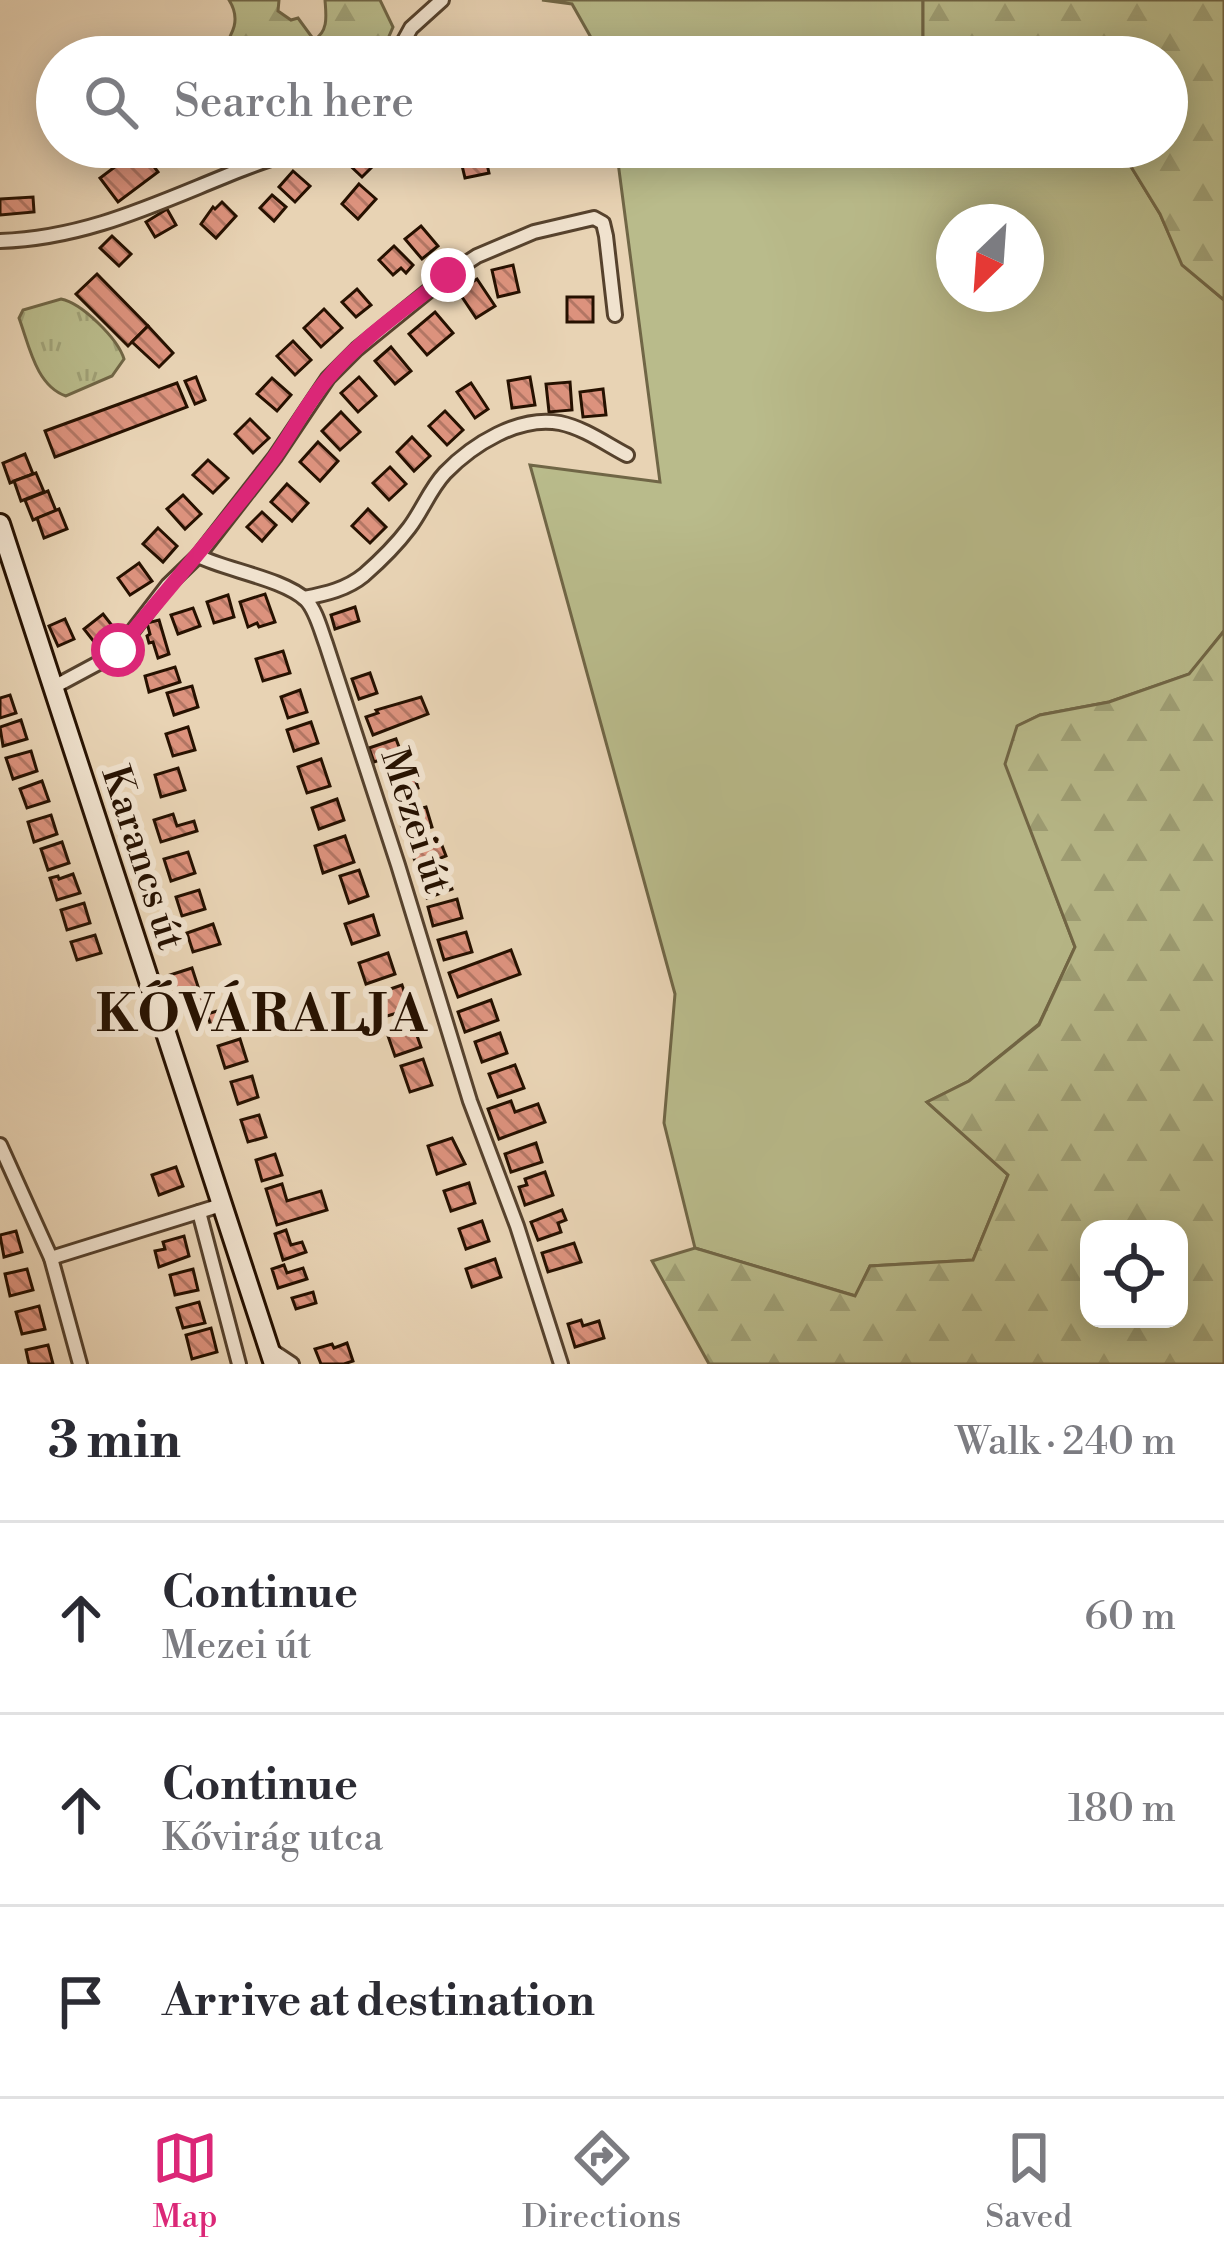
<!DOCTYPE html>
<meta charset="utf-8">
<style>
body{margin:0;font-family:"Libre Bodoni",serif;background:#f7f7f7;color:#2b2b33}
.controls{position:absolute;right:36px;bottom:36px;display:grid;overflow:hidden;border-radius:24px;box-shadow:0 6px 30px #0003}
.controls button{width:108px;height:108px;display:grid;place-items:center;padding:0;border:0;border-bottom:3px solid #e1e1e2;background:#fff;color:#2b2b33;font:60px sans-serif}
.compass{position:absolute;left:936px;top:204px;width:108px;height:108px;border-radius:50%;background:#fff;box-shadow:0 6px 30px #0003;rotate:205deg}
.stop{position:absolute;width:36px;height:36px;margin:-27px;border:9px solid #db2777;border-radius:50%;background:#fff}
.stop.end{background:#db2777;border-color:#fff;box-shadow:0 3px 12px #0008}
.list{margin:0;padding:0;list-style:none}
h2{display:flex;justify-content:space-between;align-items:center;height:156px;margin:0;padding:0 48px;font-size:51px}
h2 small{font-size:39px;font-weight:400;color:#7c7c81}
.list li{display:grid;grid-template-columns:78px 1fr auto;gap:36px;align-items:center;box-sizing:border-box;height:192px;padding:0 48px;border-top:3px solid #e1e1e2}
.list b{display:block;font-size:45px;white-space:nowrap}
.list p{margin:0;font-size:39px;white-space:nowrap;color:#7c7c81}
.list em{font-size:39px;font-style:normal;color:#7c7c81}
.icon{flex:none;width:66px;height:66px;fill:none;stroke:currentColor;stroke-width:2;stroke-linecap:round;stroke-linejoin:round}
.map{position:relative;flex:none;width:1224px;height:1364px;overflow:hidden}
.search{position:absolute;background:#fff;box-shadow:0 6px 30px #0003;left:36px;right:36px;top:36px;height:132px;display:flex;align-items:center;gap:30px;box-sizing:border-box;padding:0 42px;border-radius:66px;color:#7c7c81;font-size:45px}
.sheet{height:732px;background:#fff}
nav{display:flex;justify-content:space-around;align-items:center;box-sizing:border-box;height:168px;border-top:3px solid #e1e1e2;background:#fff;font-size:33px;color:#7c7c81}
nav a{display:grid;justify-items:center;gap:6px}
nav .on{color:#db2777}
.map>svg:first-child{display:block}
.green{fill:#b9bb8b;stroke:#706646;stroke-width:3;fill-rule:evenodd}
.forest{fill:url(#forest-firs);stroke:#706646;stroke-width:3;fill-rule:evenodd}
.park{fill:url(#park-tufts);stroke:#706646;stroke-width:3}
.building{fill:url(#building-back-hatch);stroke:#261100;stroke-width:3}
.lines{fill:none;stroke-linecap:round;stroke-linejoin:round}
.street-casing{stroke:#56422d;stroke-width:18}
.secondary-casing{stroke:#261100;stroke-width:24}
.street{stroke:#f0e2ce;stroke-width:12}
.secondary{stroke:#f0e2ce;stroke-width:18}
.route{stroke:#db2777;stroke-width:15}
.labels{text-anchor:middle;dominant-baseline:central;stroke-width:12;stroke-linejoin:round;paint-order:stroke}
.street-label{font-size:39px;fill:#261100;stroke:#f0e2ce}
.district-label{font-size:51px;font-weight:bold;letter-spacing:3px;fill:#261100;stroke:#f0e2ce}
</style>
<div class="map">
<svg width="1224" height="1364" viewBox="0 0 1224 1364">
<defs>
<pattern id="forest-firs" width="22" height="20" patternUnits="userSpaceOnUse" patternTransform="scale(3)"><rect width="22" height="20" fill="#b9bb8b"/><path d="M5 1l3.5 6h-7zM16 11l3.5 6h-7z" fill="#9fa076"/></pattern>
<pattern id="park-tufts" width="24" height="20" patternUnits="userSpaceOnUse" patternTransform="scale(3)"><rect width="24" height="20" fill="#b9bb8b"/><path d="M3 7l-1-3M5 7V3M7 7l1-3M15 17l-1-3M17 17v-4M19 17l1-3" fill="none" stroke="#9fa076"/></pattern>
<pattern id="building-back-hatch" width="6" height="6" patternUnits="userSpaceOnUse" patternTransform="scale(3)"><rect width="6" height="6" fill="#dc927d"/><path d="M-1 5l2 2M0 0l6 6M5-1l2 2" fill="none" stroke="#b27664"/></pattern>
</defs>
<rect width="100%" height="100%" fill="#e8d3b4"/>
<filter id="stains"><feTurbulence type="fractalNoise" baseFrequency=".00167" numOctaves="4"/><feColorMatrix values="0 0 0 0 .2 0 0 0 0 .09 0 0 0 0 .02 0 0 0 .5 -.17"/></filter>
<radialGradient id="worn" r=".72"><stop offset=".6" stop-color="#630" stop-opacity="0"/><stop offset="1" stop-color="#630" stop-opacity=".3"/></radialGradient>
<!-- green -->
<g class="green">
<path d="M542,0h381v50l4,7h-325l-30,-53z"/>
<path d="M616,147h483l31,18 30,49 23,51 41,35v331l-34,43 -81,28 -69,13 -22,11 -12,38 69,183 -36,77 -70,57 -42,21 81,73 -35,85 -103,6 -14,30 -161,-48 -31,-125 11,-129 -145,-529 130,17zM954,222h72v72h-72z"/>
</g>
<!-- forest -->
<g class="forest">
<path d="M229,0h50l-1,11 13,9 7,-2 16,22c15,-9 12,-25 11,-40h55l13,27 -13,30h-162c12,-20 25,-35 11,-57z"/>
<path d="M923,0h301v300l-42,-35 -22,-51 -30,-49 -31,-18h68v-90h-240l-4,-7z"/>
<path d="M1224,631v733h-515l-57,-103 43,-13 160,48 15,-30 103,-6 35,-85 -81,-73 42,-21 70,-56 36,-78 -70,-183 12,-38 23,-11 69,-13 80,-28zM1179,1229v90h-90v-90z"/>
</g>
<!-- park -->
<path class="park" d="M61,299c21,4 57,40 63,60l-12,17 -46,20c-30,-10 -37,-51 -47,-78l4,-8z"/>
<!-- building -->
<g class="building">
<path d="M349,147h16l14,13 -17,17 -22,-21z"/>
<path d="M140,148l18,24 -40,30 -18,-24z"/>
<path d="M484,151l5,22 -24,5 -5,-21z"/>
<path d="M293,171l17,15 -15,16 -16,-15z"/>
<path d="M359,184l17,15 -18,20 -16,-15z"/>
<path d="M272,195l14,12 -12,14 -14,-13z"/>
<path d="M33,197l1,15 -34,3v-16z"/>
<path d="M222,202l14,14 -20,22 -15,-14 12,-17 2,2z"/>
<path d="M167,209l9,16 -21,12 -9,-15z"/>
<path d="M421,226l17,20 -16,13 -17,-20z"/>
<path d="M112,236l19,18 -12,12 -19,-18z"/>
<path d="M394,246l19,19 -7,8 -5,-5 -8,7 -14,-15z"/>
<path d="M513,265l6,27 -21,5 -6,-27z"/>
<path d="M97,274l51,52 -20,20 -52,-52z"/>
<path d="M477,279l18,27 -19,12 -18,-27z"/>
<path d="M357,289l14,16 -15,12 -14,-15z"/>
<rect x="567" y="297" width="26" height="25"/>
<path d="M324,309l18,19 -21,19 -17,-19z"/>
<path d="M435,312l18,21 -26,22 -18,-21z"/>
<path d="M148,326l25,27 -14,14 -27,-25z"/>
<path d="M293,341l18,19 -16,15 -18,-19z"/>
<path d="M391,347l20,24 -16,13 -20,-23z"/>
<path d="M196,377l9,23 -10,4 -10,-23z"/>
<path d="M359,377l17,19 -18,16 -17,-19z"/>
<path d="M530,377l5,28 -23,3 -4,-27z"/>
<path d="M272,378l19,17 -14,16 -20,-17z"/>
<path d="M570,382l2,28 -23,2 -3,-28z"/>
<path d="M177,383l10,24 -132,50 -10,-26z"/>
<path d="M471,383l17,26 -13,9 -18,-26z"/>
<path d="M603,389l3,26 -23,2 -3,-25z"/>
<path d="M445,411l18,19 -16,15 -18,-19z"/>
<path d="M341,412l19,20 -20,18 -18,-19z"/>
<path d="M250,419l19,19 -16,15 -18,-19z"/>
<path d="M412,437l18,19 -16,15 -17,-19z"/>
<path d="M318,442l20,19 -18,20 -20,-19z"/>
<path d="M25,454l8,20 -23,9 -7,-20z"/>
<path d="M208,460l20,18 -15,15 -20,-18z"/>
<path d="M390,467l16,17 -17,16 -16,-17z"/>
<path d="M36,473l8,19 -23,9 -7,-20z"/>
<path d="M287,484l21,19 -16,18 -21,-19z"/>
<path d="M48,491l8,20 -23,9 -8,-20z"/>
<path d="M183,495l18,19 -16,15 -18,-20z"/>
<path d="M59,509l8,20 -23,9 -7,-20z"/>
<path d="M368,509l18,18 -16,16 -18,-17z"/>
<path d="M262,512l14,13 -14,16 -15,-14z"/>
<path d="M158,528l19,18 -14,16 -20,-18z"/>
<path d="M139,563l13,18 -22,14 -12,-17z"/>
<path d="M265,594l10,28 -16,5 -2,-4 -9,4 -8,-25z"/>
<path d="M228,595l6,22 -20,6 -7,-21z"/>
<path d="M355,607l4,14 -24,8 -4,-14z"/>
<path d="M193,608l7,18 -22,8 -7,-19z"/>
<path d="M103,614l14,18 -19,15 -14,-18z"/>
<path d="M65,619l9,20 -16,7 -9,-20z"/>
<path d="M159,620l10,34 -11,4 -5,-16 -4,1 -2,-7 3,-2 -3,-11z"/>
<path d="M283,651l7,22 -27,8 -7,-22z"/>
<path d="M175,667l5,15 -31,10 -4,-16z"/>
<path d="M370,673l7,20 -18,6 -7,-20z"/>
<path d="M192,686l6,21 -24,8 -7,-22z"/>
<path d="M300,690l7,22 -19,6 -7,-21z"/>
<path d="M10,695l6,18 -16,5v-20z"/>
<path d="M421,697l7,17 -55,21 -7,-18 12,-4 -2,-3z"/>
<path d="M21,720l6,19 -24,7 -3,-19z"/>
<path d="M311,722l7,21 -24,8 -7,-21z"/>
<path d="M188,727l7,23 -22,6 -7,-22z"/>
<path d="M396,739l5,13 -27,10 -5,-14z"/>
<path d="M31,751l6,20 -24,8 -7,-21z"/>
<path d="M321,759l9,27 -23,7 -9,-26z"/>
<path d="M178,768l7,22 -24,7 -6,-22z"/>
<path d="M412,768l6,20 -25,8 -6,-20z"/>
<path d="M42,781l7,20 -22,7 -7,-19z"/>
<path d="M337,799l7,21 -25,9 -7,-21z"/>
<path d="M426,807l6,20 -28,8 -6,-21z"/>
<path d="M173,814l4,12 17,-5 3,10 -36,11 -7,-22z"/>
<path d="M51,815l6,19 -23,8 -6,-20z"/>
<path d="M345,836l9,26 -31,11 -8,-27z"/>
<path d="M435,838l2,6 4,-1 5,13 -28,11 -6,-13 13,-5 -2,-6z"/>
<path d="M62,842l7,21 -21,7 -7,-21z"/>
<path d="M188,852l7,21 -24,8 -7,-22z"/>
<path d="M359,870l9,26 -19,7 -9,-27z"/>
<path d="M446,870l6,19 -25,9 -7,-20z"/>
<path d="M73,874l7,19 -23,7 -7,-22 8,-2 1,3z"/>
<path d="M199,890l6,19 -23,7 -6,-19z"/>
<path d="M457,899l5,19 -29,8 -5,-19z"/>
<path d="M84,903l6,20 -23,7 -6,-20z"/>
<path d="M373,915l6,20 -27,9 -7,-20z"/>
<path d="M213,924l7,20 -27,8 -6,-19z"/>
<path d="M466,932l6,20 -28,8 -6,-20z"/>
<path d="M95,935l6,18 -24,7 -6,-18z"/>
<path d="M511,950l9,24 -62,23 -9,-24z"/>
<path d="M388,953l7,21 -29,10 -7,-21z"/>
<path d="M192,968l11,34 -23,7 -10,-34z"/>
<path d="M402,985l8,24 -26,8 -8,-23z"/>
<path d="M491,1000l7,20 -33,12 -7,-20z"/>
<path d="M234,1006l6,21 -26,8 -7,-21z"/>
<path d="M414,1027l7,20 -26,9 -7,-20z"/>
<path d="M500,1033l7,20 -25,9 -7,-20z"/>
<path d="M240,1039l7,22 -22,7 -7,-22z"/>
<path d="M423,1059l9,26 -22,7 -9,-26z"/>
<path d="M515,1065l9,23 -26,9 -9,-23z"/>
<path d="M252,1076l6,21 -20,7 -7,-22z"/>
<path d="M511,1101l4,11 23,-8 7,18 -46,17 -11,-30z"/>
<path d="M259,1115l7,22 -18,5 -7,-22z"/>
<path d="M452,1138l13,26 -28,10 -9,-28z"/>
<path d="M536,1143l6,19 -31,10 -6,-18z"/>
<path d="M275,1154l7,21 -20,6 -6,-21z"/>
<path d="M176,1167l7,19 -24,9 -7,-20z"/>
<path d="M545,1172l8,23 -28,10 -6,-18 8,-2 -2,-6z"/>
<path d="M469,1183l6,20 -24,8 -7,-20z"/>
<path d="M282,1184l5,17 34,-10 6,19 -50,15 -11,-36z"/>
<path d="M562,1210l4,10 -8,3 3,9 -23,8 -7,-18z"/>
<path d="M482,1221l7,20 -23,8 -7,-20z"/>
<path d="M286,1230l5,15 11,-3 4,10 -23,8 -8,-26z"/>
<path d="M16,1231l6,21 -18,5 -4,-22z"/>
<path d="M184,1236l5,20 -30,11 -4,-16 10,-2 -2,-7z"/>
<path d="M574,1243l7,19 -33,10 -6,-19z"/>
<path d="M495,1259l6,18 -29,10 -6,-18z"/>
<path d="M284,1265l3,8 16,-5 4,11 -29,9 -6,-19z"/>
<path d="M27,1269l6,21 -23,6 -5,-22z"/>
<path d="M193,1269l5,21 -23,5 -5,-20z"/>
<path d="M313,1292l3,11 -20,6 -4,-11z"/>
<path d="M199,1302l6,21 -22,5 -6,-20z"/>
<path d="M39,1306l6,23 -23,5 -6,-22z"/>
<path d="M581,1320l2,6 16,-5 5,17 -29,9 -7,-23z"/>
<path d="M211,1328l6,24 -25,7 -6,-24z"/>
<path d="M347,1343l6,18 -9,3h-23l-6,-15 17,-5 2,4z"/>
<path d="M48,1345l5,19h-24l-3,-14z"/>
</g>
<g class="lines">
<!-- street casing -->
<g class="street-casing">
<g id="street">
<path d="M395,57l16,-29 31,-28"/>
<path d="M0,241c90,-3 161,-40 243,-72 20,-8 41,-14 62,-22"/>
<path d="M198,556l77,-99 53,-79 29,-29 91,-74 29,-19 57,-24 60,-14 9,5 3,13 9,79"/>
<path d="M304,598c22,-4 43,-9 60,-23 16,-14 33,-31 45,-47 13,-17 21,-39 36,-55 27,-28 74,-58 115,-50 24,5 46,21 67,32"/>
<path d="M52,688l54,-29 12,-9 50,-65 30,-29c28,14 86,23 108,44 10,10 15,31 20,44l72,221 72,236 47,125 44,138"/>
<path d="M0,1145l51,113 29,106"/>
<path d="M199,1212l40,152"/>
<path d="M51,1258l170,-53"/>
<path d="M268,1348l24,16"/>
</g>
</g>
<!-- secondary casing -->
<g class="secondary-casing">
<path id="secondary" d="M0,524l274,840"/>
</g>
<!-- street -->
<use href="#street" class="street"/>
<!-- secondary -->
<use href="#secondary" class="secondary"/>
</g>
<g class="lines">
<!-- route -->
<path class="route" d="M118,650c51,-63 104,-123 153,-188 20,-27 35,-58 57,-84 33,-40 80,-71 120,-103"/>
</g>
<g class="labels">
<!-- street labels -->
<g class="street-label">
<text transform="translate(415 821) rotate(72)">Mezei út</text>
<text transform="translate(142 858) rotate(72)">Karancs út</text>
</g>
<!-- district labels -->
<g class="district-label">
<text x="263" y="1016">KŐVÁRALJA</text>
</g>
</g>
<rect width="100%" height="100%" filter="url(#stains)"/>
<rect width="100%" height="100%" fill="url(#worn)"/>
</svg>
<div class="controls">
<button><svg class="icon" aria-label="locate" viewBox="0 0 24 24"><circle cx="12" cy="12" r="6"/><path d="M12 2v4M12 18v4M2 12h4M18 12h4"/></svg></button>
</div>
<svg class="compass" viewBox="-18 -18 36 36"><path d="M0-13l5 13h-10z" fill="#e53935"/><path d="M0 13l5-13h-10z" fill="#7c7c81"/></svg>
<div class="stop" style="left:118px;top:650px"></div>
<div class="stop end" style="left:448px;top:275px"></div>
<div class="search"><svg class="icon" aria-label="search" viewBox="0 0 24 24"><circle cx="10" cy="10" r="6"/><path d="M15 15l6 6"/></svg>Search here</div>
</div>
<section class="sheet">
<h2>3 min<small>Walk · 240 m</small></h2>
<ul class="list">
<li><svg class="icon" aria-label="ahead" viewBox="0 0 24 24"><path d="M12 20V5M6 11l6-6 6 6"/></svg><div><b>Continue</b><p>Mezei út</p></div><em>60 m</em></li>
<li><svg class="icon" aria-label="ahead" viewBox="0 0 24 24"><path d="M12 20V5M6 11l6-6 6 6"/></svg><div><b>Continue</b><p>Kővirág utca</p></div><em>180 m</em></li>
<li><svg class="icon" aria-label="arrive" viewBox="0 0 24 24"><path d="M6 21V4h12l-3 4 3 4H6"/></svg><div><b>Arrive at destination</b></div></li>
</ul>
</section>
<nav>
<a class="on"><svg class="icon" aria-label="map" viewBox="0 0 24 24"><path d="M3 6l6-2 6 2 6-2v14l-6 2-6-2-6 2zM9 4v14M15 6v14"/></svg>Map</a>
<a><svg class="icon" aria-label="directions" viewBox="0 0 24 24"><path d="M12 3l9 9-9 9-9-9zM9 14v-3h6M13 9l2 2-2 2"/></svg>Directions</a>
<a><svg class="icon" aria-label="saved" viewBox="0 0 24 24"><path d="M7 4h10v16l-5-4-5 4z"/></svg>Saved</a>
</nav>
